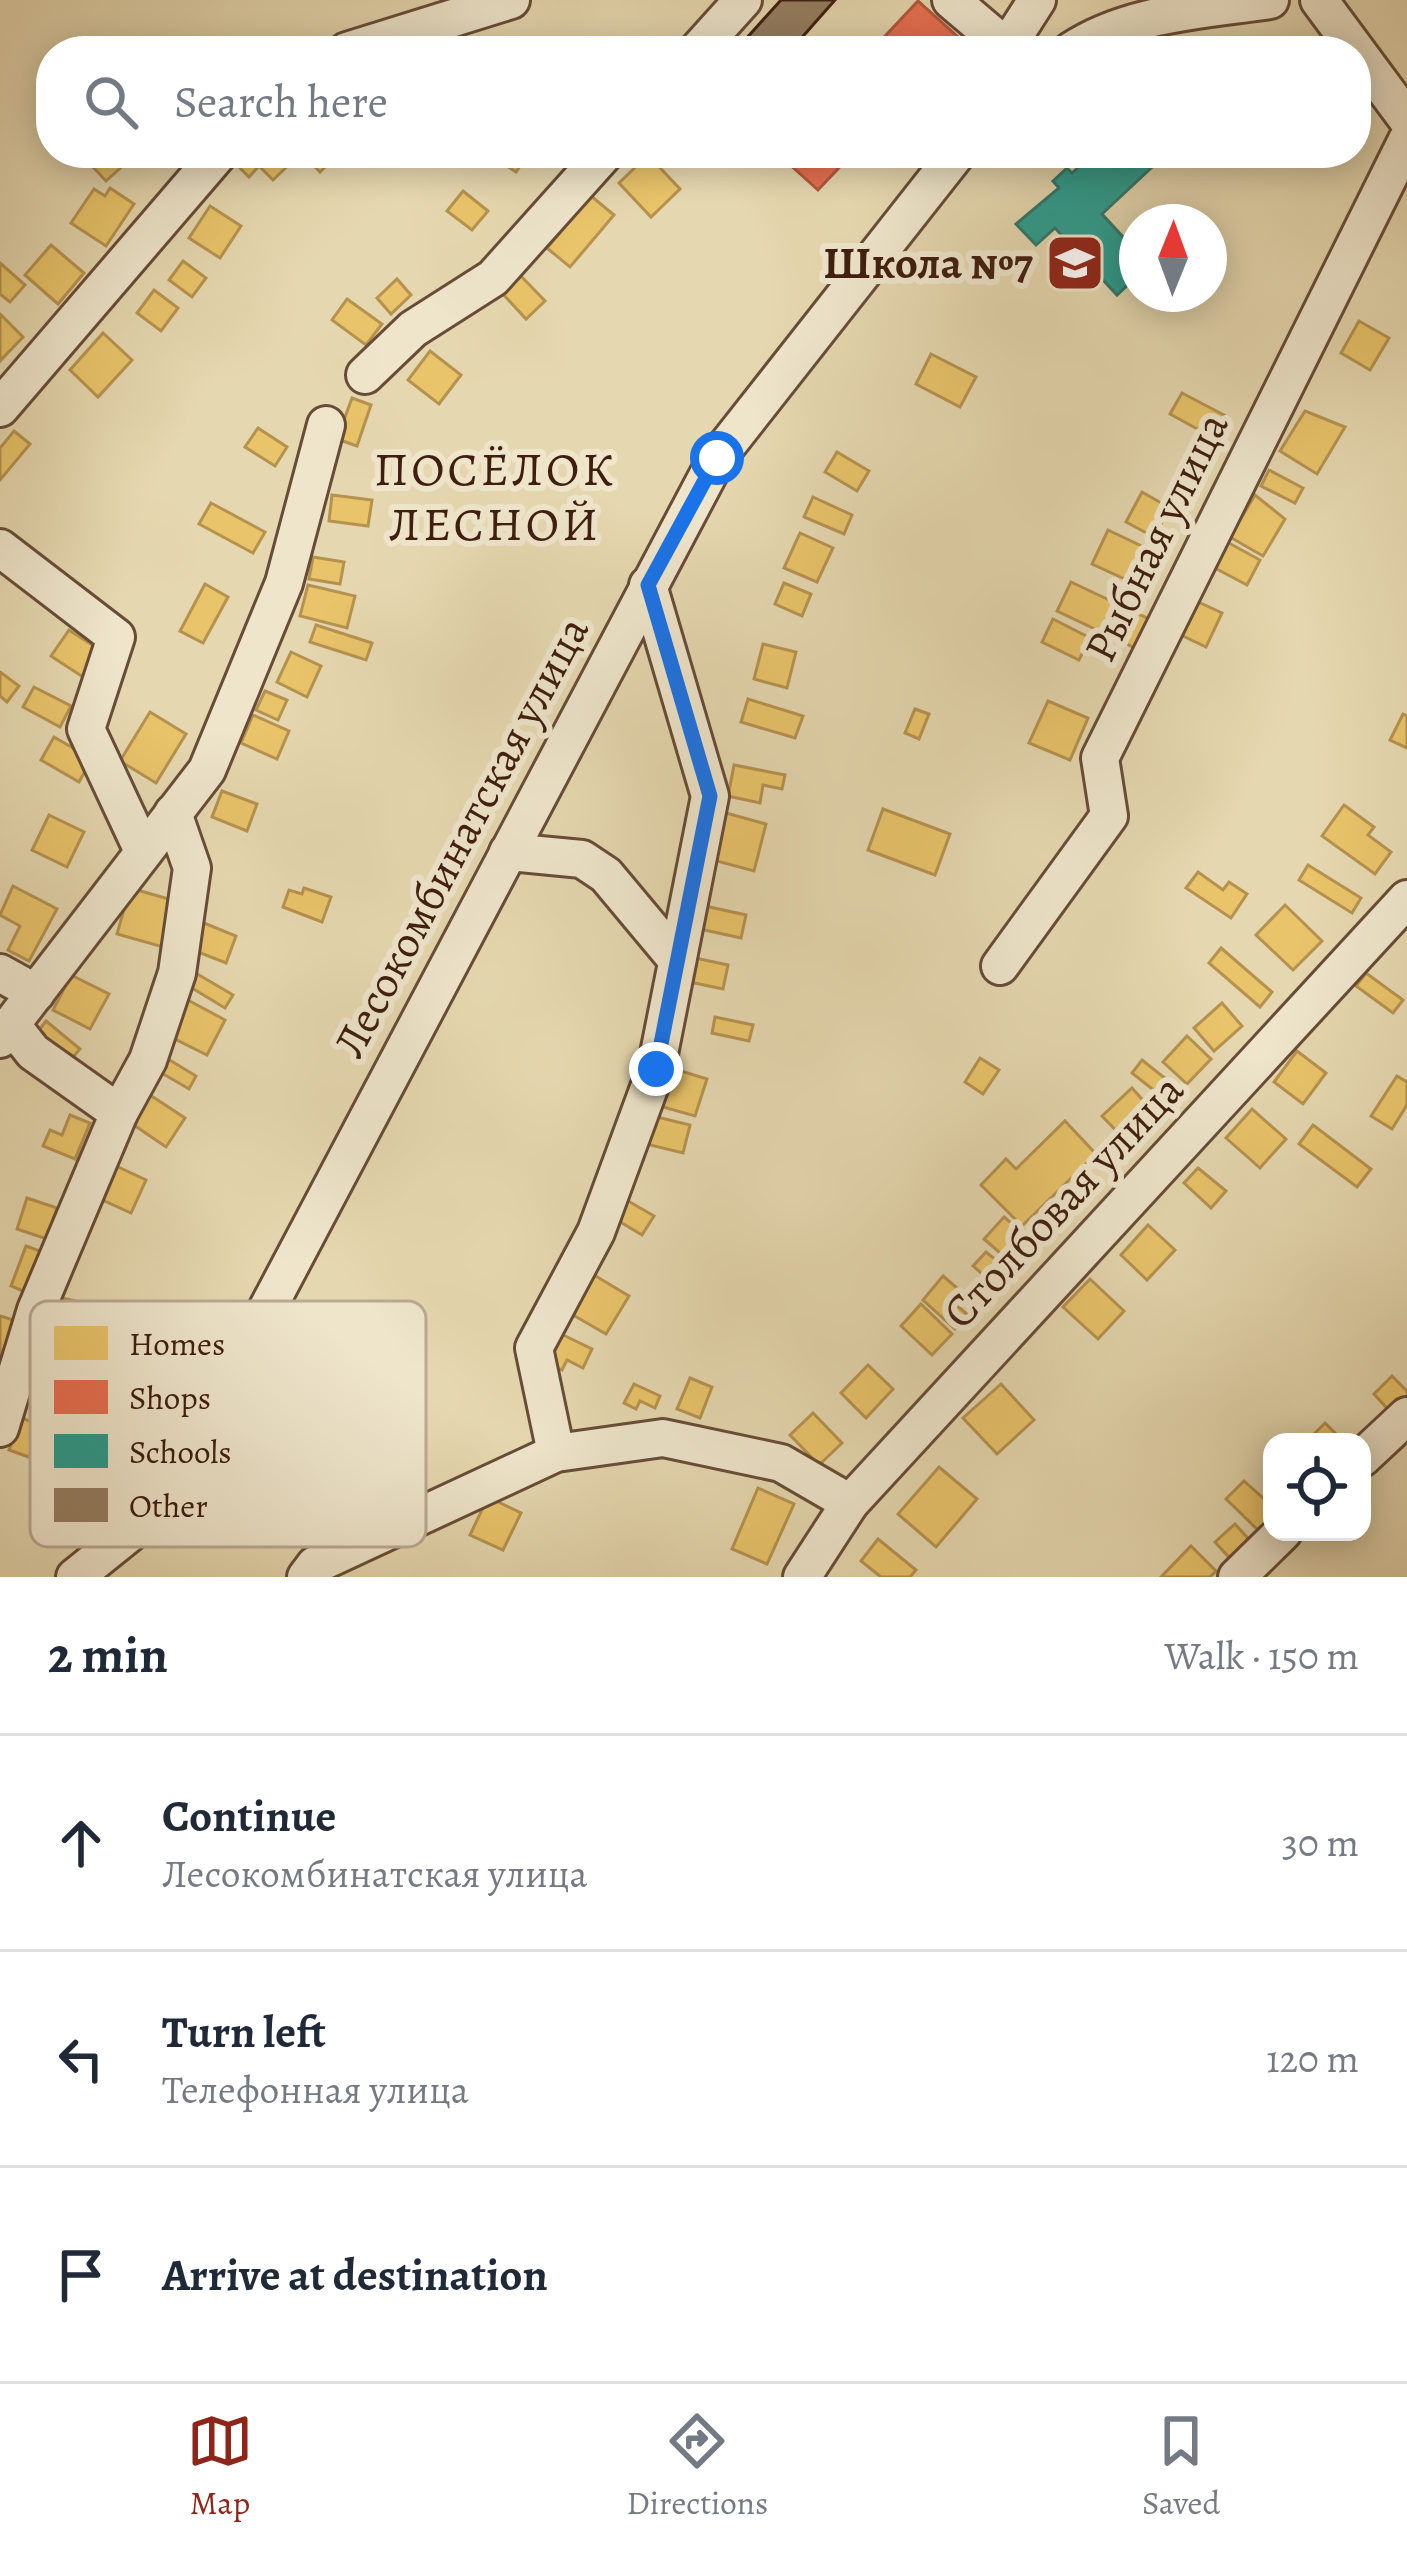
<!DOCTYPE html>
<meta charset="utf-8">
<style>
body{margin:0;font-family:Alegreya,serif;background:#f2f2f3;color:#1f2937}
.controls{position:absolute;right:36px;bottom:36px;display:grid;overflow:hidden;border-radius:24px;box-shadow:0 6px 30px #0003}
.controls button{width:108px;height:108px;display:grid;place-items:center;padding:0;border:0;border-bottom:3px solid #e0e1e3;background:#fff;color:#1f2937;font:60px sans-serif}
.compass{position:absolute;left:1119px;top:204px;width:108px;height:108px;border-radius:50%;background:#fff;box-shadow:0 6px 30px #0003;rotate:1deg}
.stop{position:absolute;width:36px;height:36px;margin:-27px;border:9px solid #1a73e8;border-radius:50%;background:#fff}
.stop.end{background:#1a73e8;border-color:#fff;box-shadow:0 3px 12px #0008}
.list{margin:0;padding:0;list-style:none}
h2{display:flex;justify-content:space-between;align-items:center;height:156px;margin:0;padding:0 48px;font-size:51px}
h2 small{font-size:39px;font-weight:400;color:#747a83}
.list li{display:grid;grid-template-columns:78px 1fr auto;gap:36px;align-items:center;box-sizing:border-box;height:216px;padding:0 48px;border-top:3px solid #e0e1e3}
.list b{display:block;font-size:45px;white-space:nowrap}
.list p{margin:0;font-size:39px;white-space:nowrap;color:#747a83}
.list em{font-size:39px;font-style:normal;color:#747a83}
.icon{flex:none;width:66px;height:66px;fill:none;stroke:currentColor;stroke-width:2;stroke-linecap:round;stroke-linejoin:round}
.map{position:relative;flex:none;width:1407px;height:1577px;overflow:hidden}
.search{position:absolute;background:#fff;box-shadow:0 6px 30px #0003;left:36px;right:36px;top:36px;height:132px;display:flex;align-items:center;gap:30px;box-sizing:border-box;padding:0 42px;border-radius:48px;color:#747a83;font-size:45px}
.sheet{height:804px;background:#fff}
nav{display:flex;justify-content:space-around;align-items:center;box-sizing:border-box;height:168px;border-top:3px solid #e0e1e3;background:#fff;font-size:33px;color:#747a83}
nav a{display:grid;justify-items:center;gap:6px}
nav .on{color:#8f2418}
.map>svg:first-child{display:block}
.homes{fill:#e9c46a;stroke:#b6924f;stroke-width:3}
.shops{fill:#e76f51;stroke:#b5573d;stroke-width:3}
.schools{fill:#2a9d8f;stroke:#307769;stroke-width:3}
.building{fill:#957e62;stroke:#3f1e0f;stroke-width:3}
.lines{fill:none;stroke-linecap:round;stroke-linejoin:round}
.minor-casing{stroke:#684c37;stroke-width:42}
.minor{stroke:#eee5cb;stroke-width:36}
.route{stroke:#1a73e8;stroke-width:15}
.labels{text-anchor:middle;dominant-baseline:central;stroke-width:12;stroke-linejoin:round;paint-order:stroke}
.poi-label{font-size:45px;font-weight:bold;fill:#3f1e0f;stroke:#eee5cb;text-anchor:end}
.street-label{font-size:45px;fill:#3f1e0f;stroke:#eee5cb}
.neighbourhood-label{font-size:48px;letter-spacing:3px;fill:#3f1e0f;stroke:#eee5cb}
.key{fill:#eee5cb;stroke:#baa993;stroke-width:3}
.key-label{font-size:33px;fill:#3f1e0f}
</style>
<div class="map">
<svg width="1407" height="1577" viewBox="0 0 1407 1577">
<rect width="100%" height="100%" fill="#e5d7af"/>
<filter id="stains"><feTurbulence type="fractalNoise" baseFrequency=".00167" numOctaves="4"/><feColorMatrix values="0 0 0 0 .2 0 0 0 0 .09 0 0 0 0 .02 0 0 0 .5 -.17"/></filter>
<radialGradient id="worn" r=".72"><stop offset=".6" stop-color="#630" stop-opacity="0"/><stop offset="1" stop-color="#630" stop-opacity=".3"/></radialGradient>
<!-- homes -->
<g class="homes">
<path d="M80,153h38l9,9 -21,19z"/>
<path d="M244,153h55l1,1 -27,26 -14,-14 -10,11 -15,-15z"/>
<path d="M302,153h21l8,8 -11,11z"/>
<path d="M487,153h42l-13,19z"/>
<path d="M648,155l32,34 -29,28 -32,-34z"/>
<path d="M110,188l24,16 -28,42 -35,-23 23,-34 11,7z"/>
<path d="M463,191l25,20 -16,19 -25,-19z"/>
<path d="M591,196l23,19 -44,52 -23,-19z"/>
<path d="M210,206l31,20 -21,32 -31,-20z"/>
<path d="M51,245l33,28 -26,31 -33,-29z"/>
<path d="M183,261l23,17 -14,19 -23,-17z"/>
<path d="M0,263l25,22 -15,17 -10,-8z"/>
<path d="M519,274l26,27 -19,18 -25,-27z"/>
<path d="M397,279l14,16 -20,19 -14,-16z"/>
<path d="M154,290l24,18 -17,23 -24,-18z"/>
<path d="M347,299l35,25 -16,21 -34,-25z"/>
<path d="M0,314l23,23 -23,24z"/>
<path d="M1359,321l30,17 -19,32 -29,-17z"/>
<path d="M103,333l29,27 -34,37 -28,-27z"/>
<path d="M430,351l31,24 -22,29 -31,-24z"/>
<path d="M931,354l45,23 -16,30 -44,-23z"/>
<path d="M1182,393l42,22 -12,22 -42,-23z"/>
<path d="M352,398l19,7 -14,41 -20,-7z"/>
<path d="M1305,411l40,16 -28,47 -37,-23z"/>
<path d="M258,428l29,19 -12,19 -30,-19z"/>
<path d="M14,431l16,13 -30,36v-32z"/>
<path d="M837,452l32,19 -12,20 -32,-19z"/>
<path d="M1269,470l34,18 -8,15 -34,-17z"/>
<path d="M1142,492l28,16 -16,29 -28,-15z"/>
<path d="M332,495l40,5 -4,26 -39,-5z"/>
<path d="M1255,495l30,24 -22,37 -33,-19z"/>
<path d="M813,497l39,18 -8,19 -40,-17z"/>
<path d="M211,503l54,29 -12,21 -54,-29z"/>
<path d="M1108,530l44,21 -16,33 -44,-20z"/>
<path d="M800,533l33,15 -16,34 -33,-14z"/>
<path d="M1227,542l33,18 -13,25 -34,-18z"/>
<path d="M313,557l31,5 -4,22 -31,-5z"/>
<path d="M1071,582l78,37 -14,29 -78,-37z"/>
<path d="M784,583l27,11 -9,22 -27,-12z"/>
<path d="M205,584l23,13 -25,46 -23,-12z"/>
<path d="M308,585l47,11 -8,32 -47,-12z"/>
<path d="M1194,600l28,13 -16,34 -27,-13z"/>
<path d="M1053,619l37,19 -11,22 -37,-18z"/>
<path d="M316,625l56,18 -6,17 -56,-18z"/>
<path d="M69,630l31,20 -17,27 -32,-21z"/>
<path d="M763,644l33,8 -9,36 -33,-9z"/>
<path d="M291,652l30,14 -14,31 -30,-15z"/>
<path d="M0,672l19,14 -12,16 -7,-6z"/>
<path d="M34,687l37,19 -11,21 -37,-20z"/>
<path d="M265,691l22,9 -9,20 -22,-10z"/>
<path d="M748,699l55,17 -8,22 -54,-16z"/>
<path d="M1048,701l40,17 -18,42 -41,-17z"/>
<path d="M915,709l14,5 -10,25 -14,-6z"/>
<path d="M150,712l36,22 -30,49 -36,-22z"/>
<path d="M1403,714l4,2v32l-17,-8z"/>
<path d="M253,715l36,16 -12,28 -36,-16z"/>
<path d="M54,737l38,22 -13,23 -38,-22z"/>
<path d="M734,765l51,10 -3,14 -19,-4 -3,18 -32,-7z"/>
<path d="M222,791l35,13 -10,27 -35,-14z"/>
<path d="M1344,805l30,22 -6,8 23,17 -16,22 -53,-38z"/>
<path d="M883,809l67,25 -15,41 -67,-25z"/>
<path d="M726,813l40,11 -12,47 -41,-11z"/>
<path d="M49,815l35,17 -17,35 -35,-17z"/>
<path d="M1308,865l53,33 -9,15 -53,-33z"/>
<path d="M1198,872l25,18 6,-8 18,12 -16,24 -45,-30z"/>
<path d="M13,886l44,23 -28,52 -21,-11 12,-24 -20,-11z"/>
<path d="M130,888l46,13 -13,46 -46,-13z"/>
<path d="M304,888l27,9 -9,25 -39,-15 6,-17 13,4z"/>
<path d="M1285,905l37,36 -29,29 -37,-35z"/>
<path d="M705,906l41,9 -5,23 -41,-9z"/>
<path d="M204,923l32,13 -10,27 -33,-13z"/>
<path d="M1221,948l51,44 -12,15 -51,-44z"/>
<path d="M695,958l33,7 -5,24 -33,-7z"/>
<path d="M194,972l39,23 -8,13 -38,-23z"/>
<path d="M1366,973l37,27 -10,13 -37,-27z"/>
<path d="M71,975l38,19 -19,35 -37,-19z"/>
<path d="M186,999l39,21 -18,35 -40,-20z"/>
<path d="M1222,1003l20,23 -28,25 -20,-23z"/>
<path d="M715,1017l38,8 -4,16 -37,-8z"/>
<path d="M46,1021l34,28 -12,14 -33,-28z"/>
<path d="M1187,1036l24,23 -24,25 -24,-22z"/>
<path d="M1297,1051l29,22 -23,31 -29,-22z"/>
<path d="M980,1058l19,12 -16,24 -18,-12z"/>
<path d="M168,1059l28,17 -7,13 -29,-17z"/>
<path d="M1142,1060l39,31 -10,13 -39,-31z"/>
<path d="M681,1071l26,8 -12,37 -39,-11 10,-29 12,4z"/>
<path d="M1397,1076l10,6v23l-15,24 -21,-13z"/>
<path d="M1132,1088l24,27 -29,27 -25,-26z"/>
<path d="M150,1095l35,23 -19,29 -35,-24z"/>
<path d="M1252,1109l34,30 -26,29 -34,-30z"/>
<path d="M70,1115l20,8 -15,36 -32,-13 7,-16 12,5z"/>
<path d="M653,1116l37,9 -7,28 -37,-9z"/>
<path d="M1065,1121l31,33 -74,72 -41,-41 25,-26 10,10z"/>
<path d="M1313,1125l58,44 -14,18 -58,-43z"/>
<path d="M114,1165l32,15 -15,33 -33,-15z"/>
<path d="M1198,1168l28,23 -15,17 -27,-25z"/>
<path d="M27,1198l30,10 -10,31 -30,-10z"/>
<path d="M623,1198l31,18 -12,19 -30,-18z"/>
<path d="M1004,1217l30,26 -20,22 -30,-26z"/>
<path d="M1148,1225l27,25 -28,30 -26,-25z"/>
<path d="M26,1246l19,7 -15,41 -19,-8z"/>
<path d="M986,1252l23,19 -13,15 -23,-20z"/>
<path d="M589,1272l40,24 -23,38 -40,-23z"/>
<path d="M943,1276l21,18 -9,10 13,11 -13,14 -32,-29z"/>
<path d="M1090,1279l34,32 -26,28 -35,-32z"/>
<path d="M62,1298l18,4 -10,40 -18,-4z"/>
<path d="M921,1304l31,30 -20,21 -31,-29z"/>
<path d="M0,1316l20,6 -11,38 -9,-2z"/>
<path d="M559,1333l33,16 -9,19 -16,-8 -5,10 -17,-8z"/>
<path d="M868,1365l25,24 -27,29 -25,-25z"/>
<path d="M1392,1376l15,15v14l-12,12 -21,-23z"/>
<path d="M690,1378l22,9 -12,31 -23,-9z"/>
<path d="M634,1384l26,12 -5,12 -15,-7 -4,8 -12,-6z"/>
<path d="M1001,1384l33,36 -37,34 -34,-36z"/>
<path d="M813,1413l29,30 -23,22 -29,-30z"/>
<path d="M22,1418l20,8 -13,31 -20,-7z"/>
<path d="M1325,1423l19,19h-38z"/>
<path d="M939,1467l38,32 -41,48 -38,-33z"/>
<path d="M1244,1481l28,25v13l-12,13 -34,-33z"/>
<path d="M758,1488l36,16 -27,60 -35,-15z"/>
<path d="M488,1497l33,16 -18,37 -33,-15z"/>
<path d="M1235,1524l20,22 -20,18 -20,-22z"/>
<path d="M878,1539l38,31 -6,7h-29l-20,-16z"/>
<path d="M1191,1546l25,25 -6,6h-49z"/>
</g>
<!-- shops -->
<g class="shops">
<path d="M918,1l41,37 -11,13h-77z"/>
<path d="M777,153h76l-35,37z"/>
</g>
<!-- schools -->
<path class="schools" d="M1095,153h72l-65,61 35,38v24l-20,19 -62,-67 -19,17 -20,-21 43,-36 -6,-7 14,-13 5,5z"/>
<!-- building -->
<path class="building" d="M781,0h54l-45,51h-55z"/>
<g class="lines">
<!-- minor casing -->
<g class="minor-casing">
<g id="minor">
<path d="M951,0l60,51"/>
<path d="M1319,0l88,119"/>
<path d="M1007,47l30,-47"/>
<path d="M347,51l164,-51"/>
<path d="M697,51l46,-51"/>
<path d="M1071,51c57,-38 132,-41 199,-51"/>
<path d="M365,375l48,-46 80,-51 112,-125"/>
<path d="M0,408l219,-255"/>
<path d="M0,548l116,89 -30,92 57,122"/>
<path d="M508,852l74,7 24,16 71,85"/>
<path d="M1000,966l109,-150 -9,-58 307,-618"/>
<path d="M0,973l36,20"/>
<path d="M0,1039l207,-269 77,-187 42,-158"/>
<path d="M119,1113l29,-53 29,-87 15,-105 -19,-55"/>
<path d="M0,1428l36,-118 83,-197 -86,-61 -22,-28"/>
<path d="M556,1453l-22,-105 62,-116 60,-163 54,-273 -62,-211"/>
<path d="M1362,1458l45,-42"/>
<path d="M75,1577l61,-49 55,-75 526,-995 240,-305"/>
<path d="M306,1577l9,-12 241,-112 107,-15 118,25 69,40"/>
<path d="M802,1577l48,-74 557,-604"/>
<path d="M1237,1577l46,-45"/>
</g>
</g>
<!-- minor -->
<use href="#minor" class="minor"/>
</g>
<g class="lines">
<!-- route -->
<path class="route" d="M656,1069l54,-273 -62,-211 69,-127"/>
</g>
<!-- icons -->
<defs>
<g id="school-square" transform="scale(3)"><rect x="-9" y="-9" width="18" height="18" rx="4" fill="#8f2418" stroke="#eee5cb"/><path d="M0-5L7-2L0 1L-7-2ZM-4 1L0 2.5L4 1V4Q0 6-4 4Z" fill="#fff"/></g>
</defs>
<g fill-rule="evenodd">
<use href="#school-square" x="1075" y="263"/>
</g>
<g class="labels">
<!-- poi labels -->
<g class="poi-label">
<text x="1033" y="263">Школа №7</text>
</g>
<!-- street labels -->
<g class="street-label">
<text transform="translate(1156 537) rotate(-64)">Рыбная улица</text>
<text transform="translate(461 837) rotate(-62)">Лесокомбинатская улица</text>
<text transform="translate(1063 1201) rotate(-47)">Столбовая улица</text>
</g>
<!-- neighbourhood labels -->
<g class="neighbourhood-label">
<text x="495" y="469">ПОСЁЛОК<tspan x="495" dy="55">ЛЕСНОЙ</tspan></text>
</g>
</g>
<!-- legend -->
<rect x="30" y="1301" width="396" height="246" rx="18" class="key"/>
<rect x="54" y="1326" width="54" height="34" fill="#e9c46a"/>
<rect x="54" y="1380" width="54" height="34" fill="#e76f51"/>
<rect x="54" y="1434" width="54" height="34" fill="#2a9d8f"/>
<rect x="54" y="1488" width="54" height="34" fill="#957e62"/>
<g class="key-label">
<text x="129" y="1355">Homes</text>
<text x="129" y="1409">Shops</text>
<text x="129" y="1463">Schools</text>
<text x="129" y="1517">Other</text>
</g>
<rect width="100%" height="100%" filter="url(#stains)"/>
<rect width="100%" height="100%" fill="url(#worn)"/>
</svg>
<div class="controls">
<button><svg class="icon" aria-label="locate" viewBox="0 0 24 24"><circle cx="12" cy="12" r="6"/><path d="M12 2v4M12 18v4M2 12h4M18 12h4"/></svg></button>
</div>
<svg class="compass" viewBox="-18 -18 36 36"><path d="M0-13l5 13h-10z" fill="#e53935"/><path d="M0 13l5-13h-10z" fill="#747a83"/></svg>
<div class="stop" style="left:717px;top:458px"></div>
<div class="stop end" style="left:656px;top:1069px"></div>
<div class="search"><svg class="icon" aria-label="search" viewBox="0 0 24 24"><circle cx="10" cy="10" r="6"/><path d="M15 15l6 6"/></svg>Search here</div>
</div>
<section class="sheet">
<h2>2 min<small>Walk · 150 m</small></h2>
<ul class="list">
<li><svg class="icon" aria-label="ahead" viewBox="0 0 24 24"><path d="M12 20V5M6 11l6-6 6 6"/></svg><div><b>Continue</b><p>Лесокомбинатская улица</p></div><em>30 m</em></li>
<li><svg class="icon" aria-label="left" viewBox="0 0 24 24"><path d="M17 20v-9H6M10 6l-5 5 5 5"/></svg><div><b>Turn left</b><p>Телефонная улица</p></div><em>120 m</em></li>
<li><svg class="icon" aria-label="arrive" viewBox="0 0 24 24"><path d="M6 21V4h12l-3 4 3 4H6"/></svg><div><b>Arrive at destination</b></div></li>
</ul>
</section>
<nav>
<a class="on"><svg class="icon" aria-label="map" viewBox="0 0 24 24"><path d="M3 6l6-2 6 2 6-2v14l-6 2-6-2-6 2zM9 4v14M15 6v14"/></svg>Map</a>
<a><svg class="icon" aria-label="directions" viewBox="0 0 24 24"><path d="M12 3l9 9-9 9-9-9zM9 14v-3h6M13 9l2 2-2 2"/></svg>Directions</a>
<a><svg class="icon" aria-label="saved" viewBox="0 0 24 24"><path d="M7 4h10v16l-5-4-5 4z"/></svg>Saved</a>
</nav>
